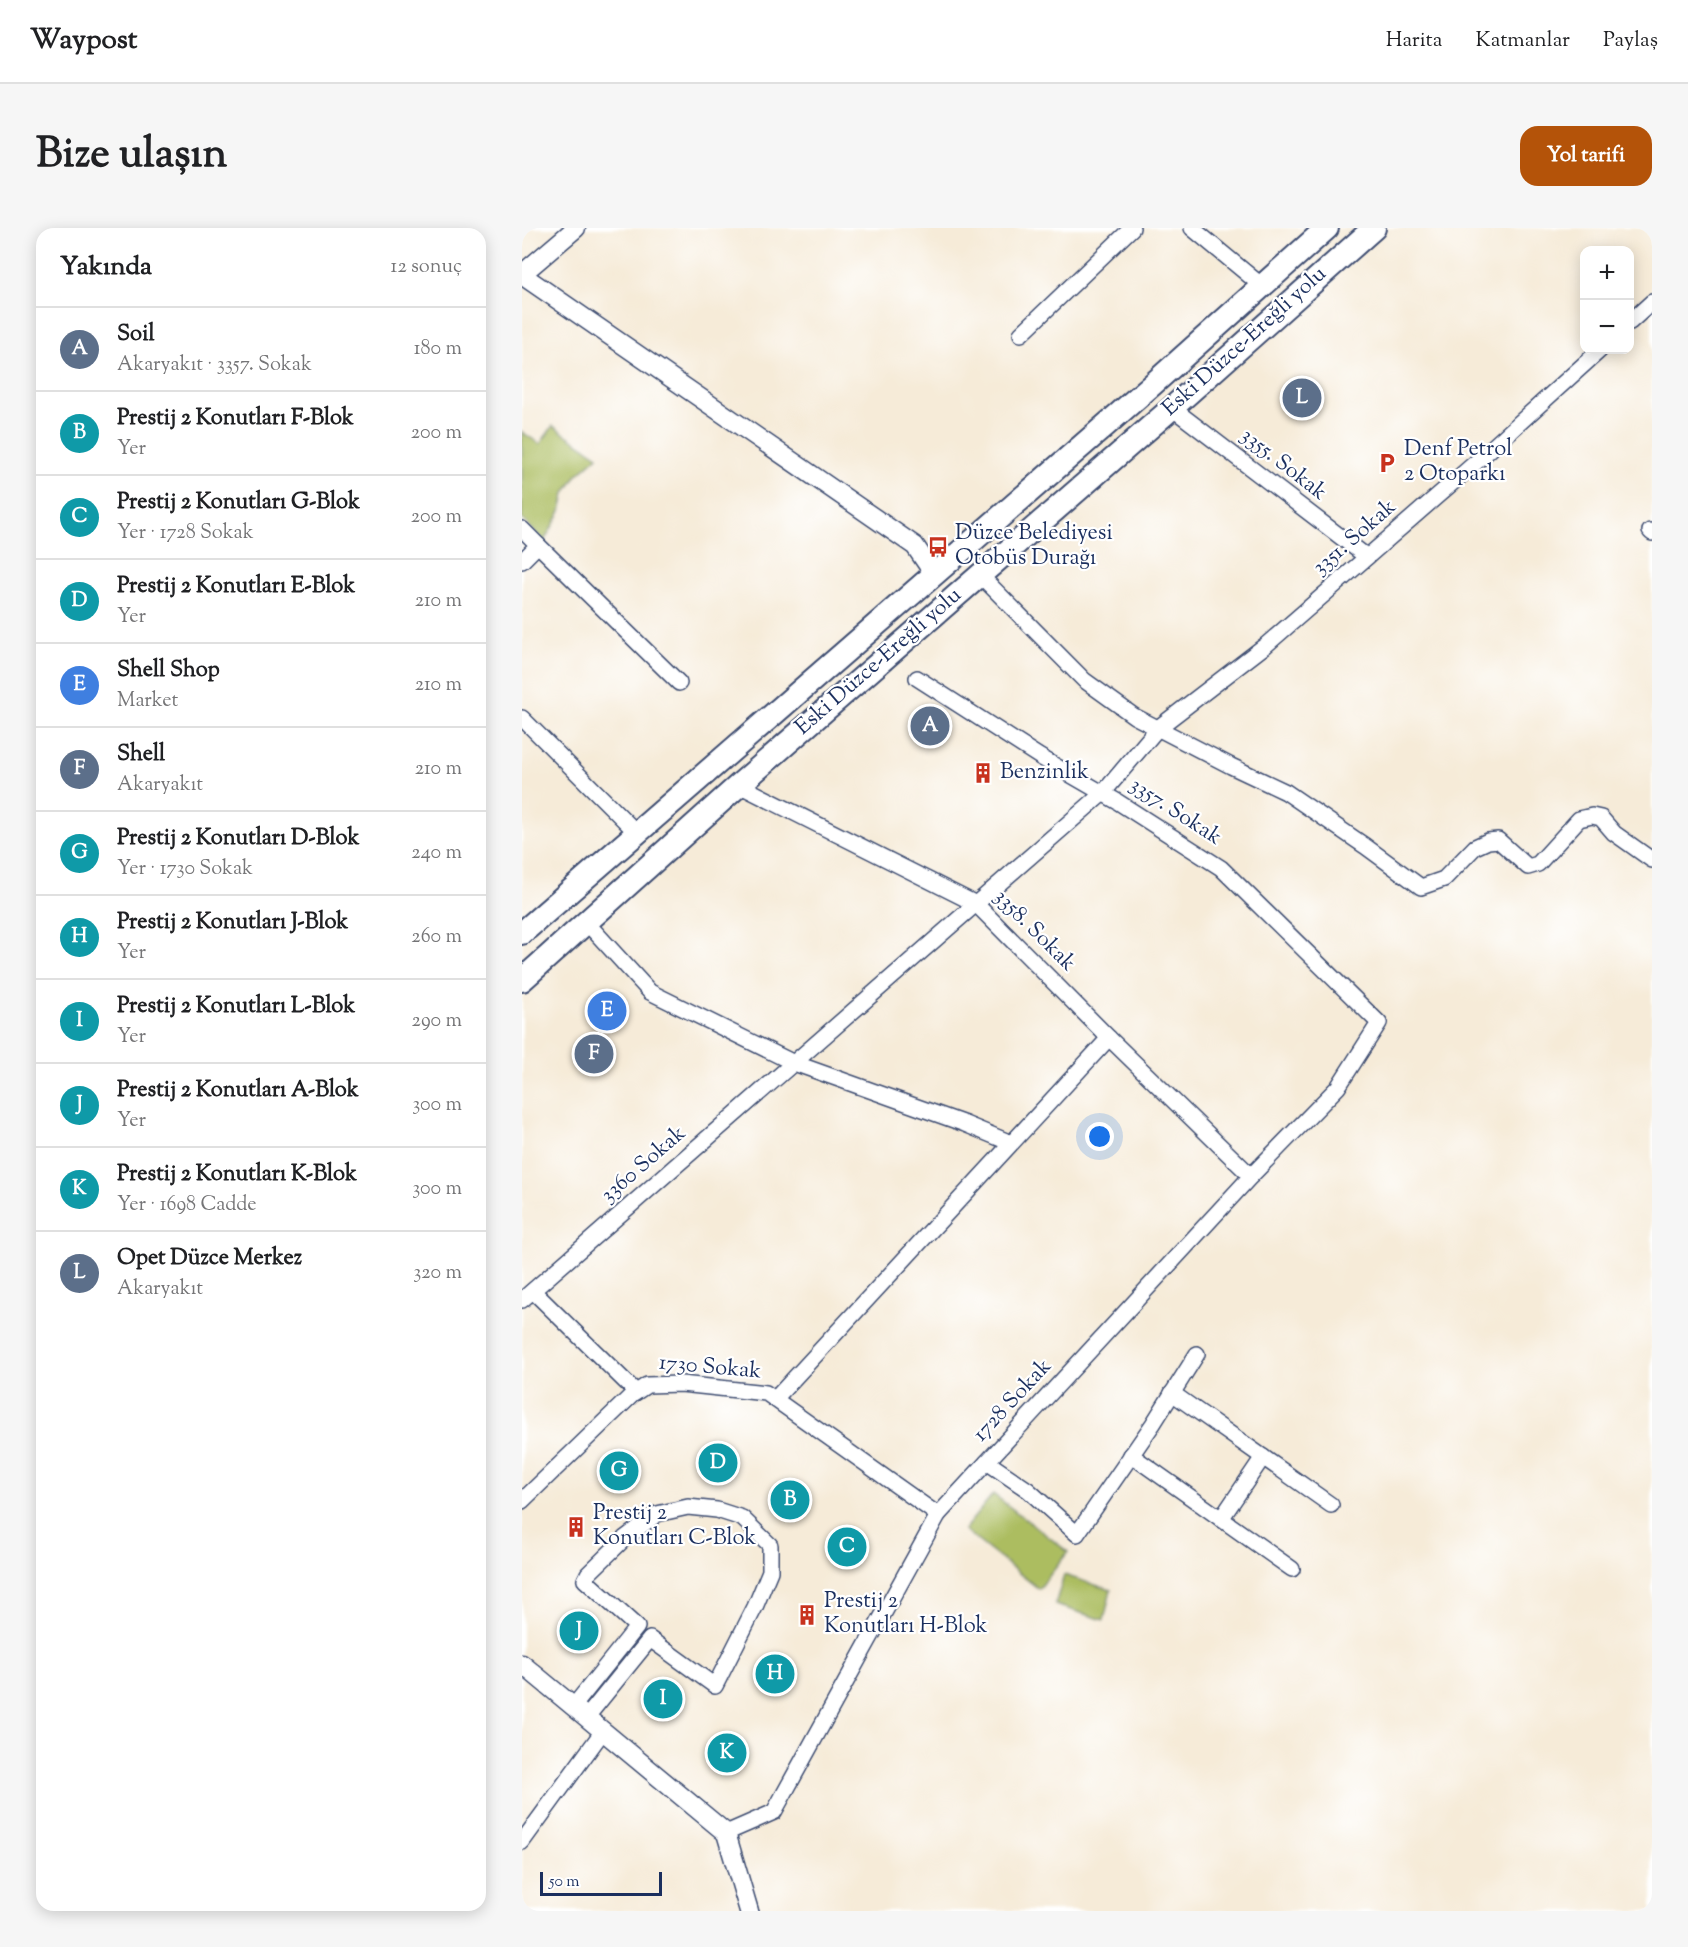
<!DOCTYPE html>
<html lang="tr">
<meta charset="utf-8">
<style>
body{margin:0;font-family:"Sorts Mill Goudy",serif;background:#f6f6f6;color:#202124}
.controls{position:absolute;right:18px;top:18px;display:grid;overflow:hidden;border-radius:12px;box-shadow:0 3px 15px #0003}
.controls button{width:54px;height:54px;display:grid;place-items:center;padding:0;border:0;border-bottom:2px solid #e0e0e0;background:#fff;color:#202124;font:30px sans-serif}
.scale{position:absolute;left:18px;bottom:15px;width:122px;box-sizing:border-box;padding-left:6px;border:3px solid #1b2f5e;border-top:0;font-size:16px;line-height:21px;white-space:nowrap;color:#1b2f5e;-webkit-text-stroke:4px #fff;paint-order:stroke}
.you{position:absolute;left:578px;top:909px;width:21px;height:21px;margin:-15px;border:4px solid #fff;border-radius:50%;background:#1a73e8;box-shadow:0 0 0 9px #1a73e833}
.badge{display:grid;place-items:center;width:39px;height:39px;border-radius:50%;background:#b45309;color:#fff;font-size:20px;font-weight:700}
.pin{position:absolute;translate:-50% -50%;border:3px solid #fff;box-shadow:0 2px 6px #0006}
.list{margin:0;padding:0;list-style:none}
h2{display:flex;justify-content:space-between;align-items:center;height:78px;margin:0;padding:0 24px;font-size:26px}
h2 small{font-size:20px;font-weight:400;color:#757577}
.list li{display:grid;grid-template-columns:39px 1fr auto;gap:18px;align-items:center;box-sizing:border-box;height:84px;padding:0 24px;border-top:2px solid #e0e0e0}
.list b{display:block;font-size:22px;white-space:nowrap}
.list p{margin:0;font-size:20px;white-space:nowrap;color:#757577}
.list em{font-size:20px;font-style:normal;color:#757577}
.map{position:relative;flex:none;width:1130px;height:1683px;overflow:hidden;border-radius:18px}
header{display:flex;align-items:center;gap:36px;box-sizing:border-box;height:84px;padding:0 30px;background:#fff;border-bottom:2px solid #e0e0e0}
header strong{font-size:28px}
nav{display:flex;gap:33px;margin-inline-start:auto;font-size:21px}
.intro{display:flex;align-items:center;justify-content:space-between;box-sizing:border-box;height:144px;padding:0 36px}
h1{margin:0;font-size:42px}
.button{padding:15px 27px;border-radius:18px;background:#b45309;color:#fff;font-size:21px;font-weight:700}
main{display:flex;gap:36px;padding:0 36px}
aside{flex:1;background:#fff;border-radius:18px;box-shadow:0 3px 15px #0003}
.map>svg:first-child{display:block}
.green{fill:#acbd60;stroke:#64765f;stroke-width:1.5}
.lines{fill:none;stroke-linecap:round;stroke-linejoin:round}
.minor-casing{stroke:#3c4b70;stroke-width:18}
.tertiary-casing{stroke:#3c4b70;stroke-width:21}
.primary-casing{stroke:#3c4b70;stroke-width:26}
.minor{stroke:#fff;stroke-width:15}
.tertiary{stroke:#fff;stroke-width:18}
.primary{stroke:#fff;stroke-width:22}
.labels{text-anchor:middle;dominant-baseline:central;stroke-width:4.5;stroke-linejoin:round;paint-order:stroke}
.street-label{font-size:22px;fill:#1b2f5e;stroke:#fff}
.poi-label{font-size:22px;fill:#1b2f5e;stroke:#fff;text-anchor:start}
</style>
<header>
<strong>Waypost</strong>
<nav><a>Harita</a><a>Katmanlar</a><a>Paylaş</a></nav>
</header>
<div class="intro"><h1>Bize ulaşın</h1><a class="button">Yol tarifi</a></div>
<main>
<aside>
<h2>Yakında<small>12 sonuç</small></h2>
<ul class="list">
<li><span class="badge" style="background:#5c6f8a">A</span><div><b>Soil</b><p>Akaryakıt · 3357. Sokak</p></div><em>180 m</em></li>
<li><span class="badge" style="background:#0f9aa8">B</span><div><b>Prestij 2 Konutları F-Blok</b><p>Yer</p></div><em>200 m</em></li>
<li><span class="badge" style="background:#0f9aa8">C</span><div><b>Prestij 2 Konutları G-Blok</b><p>Yer · 1728 Sokak</p></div><em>200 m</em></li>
<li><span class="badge" style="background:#0f9aa8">D</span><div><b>Prestij 2 Konutları E-Blok</b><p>Yer</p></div><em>210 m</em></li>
<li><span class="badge" style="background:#3f7fe0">E</span><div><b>Shell Shop</b><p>Market</p></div><em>210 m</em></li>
<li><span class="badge" style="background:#5c6f8a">F</span><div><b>Shell</b><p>Akaryakıt</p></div><em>210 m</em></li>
<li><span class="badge" style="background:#0f9aa8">G</span><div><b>Prestij 2 Konutları D-Blok</b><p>Yer · 1730 Sokak</p></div><em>240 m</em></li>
<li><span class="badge" style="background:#0f9aa8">H</span><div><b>Prestij 2 Konutları J-Blok</b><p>Yer</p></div><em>260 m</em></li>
<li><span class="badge" style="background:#0f9aa8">I</span><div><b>Prestij 2 Konutları L-Blok</b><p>Yer</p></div><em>290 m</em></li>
<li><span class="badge" style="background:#0f9aa8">J</span><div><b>Prestij 2 Konutları A-Blok</b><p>Yer</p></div><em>300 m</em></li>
<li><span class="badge" style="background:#0f9aa8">K</span><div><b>Prestij 2 Konutları K-Blok</b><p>Yer · 1698 Cadde</p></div><em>300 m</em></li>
<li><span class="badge" style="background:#5c6f8a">L</span><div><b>Opet Düzce Merkez</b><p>Akaryakıt</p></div><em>320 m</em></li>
</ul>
</aside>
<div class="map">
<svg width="1130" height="1683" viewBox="0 0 1130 1683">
<rect width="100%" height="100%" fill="#fff"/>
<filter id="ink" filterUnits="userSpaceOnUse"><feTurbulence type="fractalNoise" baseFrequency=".0167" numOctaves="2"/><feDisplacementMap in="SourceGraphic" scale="12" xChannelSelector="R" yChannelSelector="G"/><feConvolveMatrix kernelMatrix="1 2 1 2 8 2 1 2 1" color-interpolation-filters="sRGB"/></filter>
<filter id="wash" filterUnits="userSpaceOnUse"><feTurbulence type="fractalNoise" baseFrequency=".008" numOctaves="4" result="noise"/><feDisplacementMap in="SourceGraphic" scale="24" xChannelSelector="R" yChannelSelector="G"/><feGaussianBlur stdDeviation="1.35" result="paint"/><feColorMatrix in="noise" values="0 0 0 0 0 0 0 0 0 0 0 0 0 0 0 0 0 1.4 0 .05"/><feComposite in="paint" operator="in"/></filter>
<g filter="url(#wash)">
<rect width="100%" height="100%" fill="#f6ebd8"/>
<!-- green -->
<g class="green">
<path d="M31,198l45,30 -21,19 -12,18 -4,18 -17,30 -22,-22v-87l18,12z"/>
<path d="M471,1266l75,58 -29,37 -75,-59z"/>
<path d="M542,1347l47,15 -7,30 -49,-15z"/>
</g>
</g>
<g filter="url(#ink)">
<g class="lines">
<!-- minor casing -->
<g class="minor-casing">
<g id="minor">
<path d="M670,0l70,58"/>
<path d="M1108,94l22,-20"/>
<path d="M499,106l111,-106"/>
<path d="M650,180l195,149"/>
<path d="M0,301l16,16 -16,16"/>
<path d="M1128,303l2,2"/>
<path d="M16,317l141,138"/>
<path d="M457,346l105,106 50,36 97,50 55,26 79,54 56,41 23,-8 31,-32 13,-6 10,-1 30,27 10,-3 41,-45 13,-3 9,2 13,15 38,27"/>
<path d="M0,490l115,115"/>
<path d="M217,557l237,119 133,134 142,138"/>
<path d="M65,695l63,69 144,71 171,61 46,19"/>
<path d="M11,1063l103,101"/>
<path d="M0,1072l581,-507 55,-65 108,-83 208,-181 126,-114"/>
<path d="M650,1165l159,112"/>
<path d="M253,1171l334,-361"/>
<path d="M609,1227l161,114"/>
<path d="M465,1234l41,28 49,44 76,-110 44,-70"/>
<path d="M0,1273l110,-106 15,-10 34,-1 85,9 172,122"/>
<path d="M699,1291l42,-62"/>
<path d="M51,1479l64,-80 -52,-47 3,-6 37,-36 32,-24 31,-7 29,3 25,8 28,27v26l-15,36 -40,79 -65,-47 -64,79"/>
<path d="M204,1605l48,-21 164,-297 313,-339 87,-89 41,-64 -158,-155 -103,-66 -78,-45 -123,-79"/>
<path d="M0,1614l81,-111"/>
</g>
</g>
<!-- tertiary casing -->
<g class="tertiary-casing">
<g id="tertiary">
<path d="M0,46l54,-46"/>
<path d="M0,47l393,271 19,28"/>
<path d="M0,1436l204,169 23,78"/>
</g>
</g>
<!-- primary casing -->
<g class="primary-casing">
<g id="primary">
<path d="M0,705l631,-549 174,-156"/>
<path d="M0,752l217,-195 433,-377 202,-180"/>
</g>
</g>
<!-- minor -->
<use href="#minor" class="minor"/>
<!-- tertiary -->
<use href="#tertiary" class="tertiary"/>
<!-- primary -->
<use href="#primary" class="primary"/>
</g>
</g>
<!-- icons -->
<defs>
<g id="parking-bare" transform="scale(1.62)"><path d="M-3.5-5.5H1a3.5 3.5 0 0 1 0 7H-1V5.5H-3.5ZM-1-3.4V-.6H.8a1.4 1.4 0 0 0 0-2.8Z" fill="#c8321e" stroke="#fff" stroke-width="2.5" paint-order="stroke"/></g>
<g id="bus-bare" transform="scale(1.62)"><path d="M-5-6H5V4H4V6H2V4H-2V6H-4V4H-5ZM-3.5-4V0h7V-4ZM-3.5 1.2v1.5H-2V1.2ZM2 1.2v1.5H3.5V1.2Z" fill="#c8321e" stroke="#fff" stroke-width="2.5" paint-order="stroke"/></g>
<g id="building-bare" transform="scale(1.62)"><path d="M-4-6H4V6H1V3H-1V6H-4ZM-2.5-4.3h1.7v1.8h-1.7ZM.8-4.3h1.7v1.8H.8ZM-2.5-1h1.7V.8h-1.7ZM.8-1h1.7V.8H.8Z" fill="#c8321e" stroke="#fff" stroke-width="2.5" paint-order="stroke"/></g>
</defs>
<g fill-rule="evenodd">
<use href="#parking-bare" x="865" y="235"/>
<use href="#bus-bare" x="416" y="319"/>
<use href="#building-bare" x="461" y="545"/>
<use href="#building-bare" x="54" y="1299"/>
<use href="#building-bare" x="285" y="1387"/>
</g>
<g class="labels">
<!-- street labels -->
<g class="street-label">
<text transform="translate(723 114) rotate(-42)">Eski Düzce-Ereğli yolu</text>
<text transform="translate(761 237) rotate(38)">3355. Sokak</text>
<text transform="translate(833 310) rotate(-41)">3351. Sokak</text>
<text transform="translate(357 434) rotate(-41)">Eski Düzce-Ereğli yolu</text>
<text transform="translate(653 584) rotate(33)">3357. Sokak</text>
<text transform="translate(512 703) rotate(45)">3358. Sokak</text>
<text transform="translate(122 937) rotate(-41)">3360 Sokak</text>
<text transform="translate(188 1140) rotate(5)">1730 Sokak</text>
<text transform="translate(491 1173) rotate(-47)">1728 Sokak</text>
</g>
<!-- poi labels -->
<g class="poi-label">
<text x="882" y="222">Denf Petrol<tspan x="882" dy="25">2 Otoparkı</tspan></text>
<text x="433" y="306">Düzce Belediyesi<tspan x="433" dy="25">Otobüs Durağı</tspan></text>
<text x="478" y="545">Benzinlik</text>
<text x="71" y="1286">Prestij 2<tspan x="71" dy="25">Konutları C-Blok</tspan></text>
<text x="302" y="1374">Prestij 2<tspan x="302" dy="25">Konutları H-Blok</tspan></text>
</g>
</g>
</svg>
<div class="controls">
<button>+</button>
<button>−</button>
</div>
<div class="scale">50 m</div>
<div class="you"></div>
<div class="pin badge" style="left:408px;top:498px;background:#5c6f8a">A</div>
<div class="pin badge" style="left:268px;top:1272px;background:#0f9aa8">B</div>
<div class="pin badge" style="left:325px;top:1319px;background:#0f9aa8">C</div>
<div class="pin badge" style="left:196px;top:1235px;background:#0f9aa8">D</div>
<div class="pin badge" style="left:85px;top:783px;background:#3f7fe0">E</div>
<div class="pin badge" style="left:72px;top:826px;background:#5c6f8a">F</div>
<div class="pin badge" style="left:97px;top:1243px;background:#0f9aa8">G</div>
<div class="pin badge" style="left:253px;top:1446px;background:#0f9aa8">H</div>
<div class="pin badge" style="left:141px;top:1471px;background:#0f9aa8">I</div>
<div class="pin badge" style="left:57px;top:1403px;background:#0f9aa8">J</div>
<div class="pin badge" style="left:205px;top:1525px;background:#0f9aa8">K</div>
<div class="pin badge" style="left:780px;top:170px;background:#5c6f8a">L</div>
</div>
</main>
